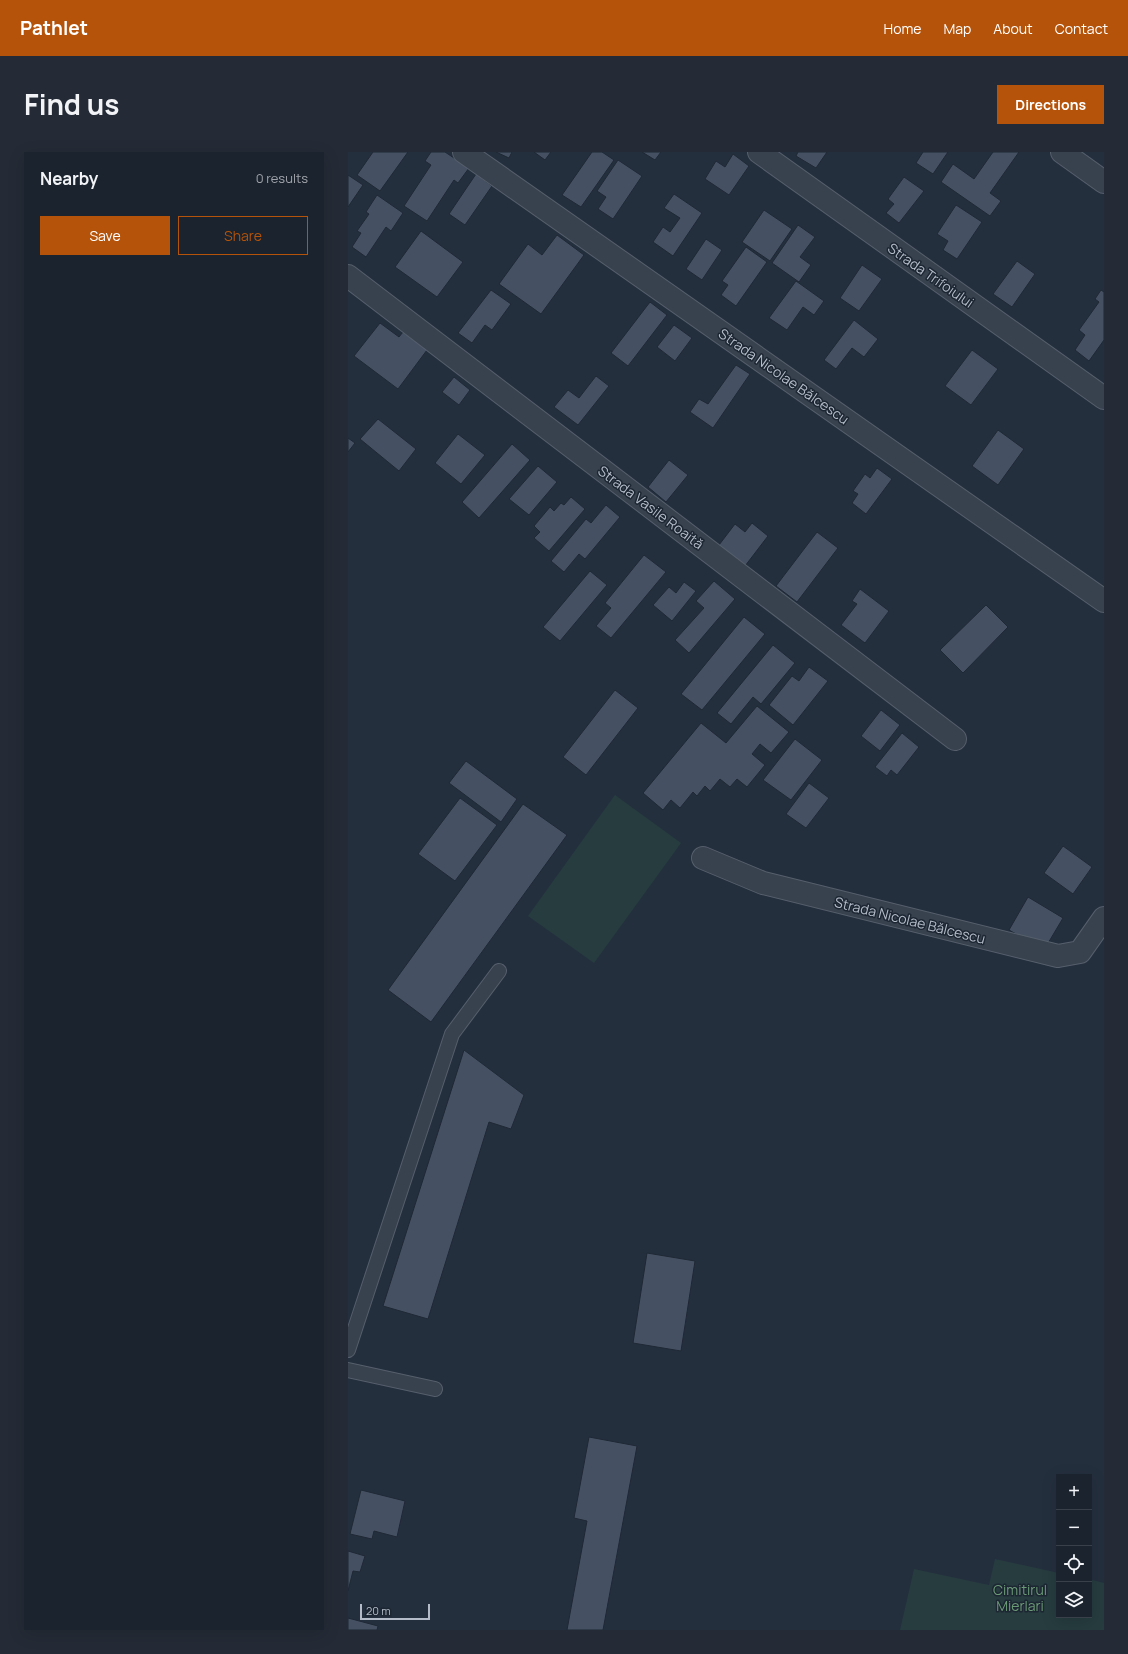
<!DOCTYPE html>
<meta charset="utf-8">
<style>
body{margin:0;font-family:Manrope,sans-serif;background:#242b36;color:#f1f3f6}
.controls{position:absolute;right:12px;bottom:12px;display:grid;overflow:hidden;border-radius:0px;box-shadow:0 4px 16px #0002}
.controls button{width:36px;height:36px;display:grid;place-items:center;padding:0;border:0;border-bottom:1px solid #39404a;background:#1b232e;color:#f1f3f6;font:20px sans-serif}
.scale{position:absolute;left:12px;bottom:10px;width:70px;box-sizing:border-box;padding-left:4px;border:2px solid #b4bcc9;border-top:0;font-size:11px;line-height:14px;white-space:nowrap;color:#b4bcc9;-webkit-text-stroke:3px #1d2633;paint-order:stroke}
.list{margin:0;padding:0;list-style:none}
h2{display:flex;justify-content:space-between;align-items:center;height:52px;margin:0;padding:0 16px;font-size:17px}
h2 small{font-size:13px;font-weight:400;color:#a0a4aa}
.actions{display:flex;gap:8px;padding:12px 16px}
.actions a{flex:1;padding:9px 0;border:1px solid #b45309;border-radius:0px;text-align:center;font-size:14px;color:#b45309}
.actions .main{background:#b45309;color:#fff}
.icon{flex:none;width:22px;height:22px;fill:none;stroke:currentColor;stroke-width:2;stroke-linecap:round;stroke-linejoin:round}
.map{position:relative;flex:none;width:756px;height:1478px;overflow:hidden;border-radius:0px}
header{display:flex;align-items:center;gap:24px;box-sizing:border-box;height:56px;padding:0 20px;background:#b45309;color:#fff}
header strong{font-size:19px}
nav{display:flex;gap:22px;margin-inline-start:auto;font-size:14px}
.intro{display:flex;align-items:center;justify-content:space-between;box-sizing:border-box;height:96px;padding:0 24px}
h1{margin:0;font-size:28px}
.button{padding:10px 18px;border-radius:0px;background:#b45309;color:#fff;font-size:14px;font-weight:700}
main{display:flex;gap:24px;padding:0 24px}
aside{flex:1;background:#1b232e;border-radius:0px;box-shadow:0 4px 16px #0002}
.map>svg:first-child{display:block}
.green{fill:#263c3f}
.building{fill:#455162;stroke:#1f2835}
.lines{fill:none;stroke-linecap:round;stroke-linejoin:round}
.lane-casing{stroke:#565f6c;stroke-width:16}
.street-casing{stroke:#565f6c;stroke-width:24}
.lane{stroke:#38414e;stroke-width:14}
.street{stroke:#38414e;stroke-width:22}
.labels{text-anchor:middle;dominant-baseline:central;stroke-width:3;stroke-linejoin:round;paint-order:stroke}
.street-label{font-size:14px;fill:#b4bcc9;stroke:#1d2633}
.park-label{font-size:14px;fill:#6b9a76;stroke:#1d2633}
</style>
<header>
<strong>Pathlet</strong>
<nav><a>Home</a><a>Map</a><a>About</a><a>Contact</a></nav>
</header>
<div class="intro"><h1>Find us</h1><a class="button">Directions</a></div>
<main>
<aside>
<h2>Nearby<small>0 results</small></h2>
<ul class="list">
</ul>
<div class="actions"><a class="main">Save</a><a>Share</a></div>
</aside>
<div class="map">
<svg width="756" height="1478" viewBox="0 0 756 1478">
<rect width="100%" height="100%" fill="#242f3e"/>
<!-- green -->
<g class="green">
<path d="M267,643l66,48 -87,120 -66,-47z"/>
<path d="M647,1407l64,14v42h30v-36l15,4v47h-204l14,-61 75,16z"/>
</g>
<!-- building -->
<g class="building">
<path d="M25,0h35l-28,39 -23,-16z"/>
<path d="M83,0h14l24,16 -11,15 -4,-3 -27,41 -23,-15 27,-41 -6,-4z"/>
<path d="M148,0h16l-3,6z"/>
<path d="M186,0h17l-6,8z"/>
<path d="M244,0h10l12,8 -33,47 -19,-12z"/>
<path d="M294,0h19l-6,8z"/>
<path d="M450,0h29l-11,16 -20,-12z"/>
<path d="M575,0h25l-15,22 -17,-11z"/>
<path d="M645,0h26l-29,41 11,8 -11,15 -49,-34 12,-18 21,15z"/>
<path d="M385,2l16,12 -20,29 -24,-16 11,-18 9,6z"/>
<path d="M270,8l24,16 -29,43 -15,-10 8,-12 -9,-6z"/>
<path d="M128,22l16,12 -27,39 -16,-11z"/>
<path d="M0,23l15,10 -15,22z"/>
<path d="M556,25l20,14 -25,32 -13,-10 8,-9 -6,-5z"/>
<path d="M326,42l28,19 -29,43 -20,-14 10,-15 7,5 10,-14 -16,-10z"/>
<path d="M29,43l26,18 -12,18 -5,-4 -20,30 -14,-10 9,-14 -4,-2 12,-17 -3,-2z"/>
<path d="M608,53l26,17 -25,37 -14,-9 5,-9 -11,-7z"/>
<path d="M416,58l28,19 -22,32 -28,-19z"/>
<path d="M450,73l17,12 -15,20 11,8 -12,17 -27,-19z"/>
<path d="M73,79l42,31 -26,35 -42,-30z"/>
<path d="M209,83l27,20 -43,59 -42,-30 29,-40 14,11z"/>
<path d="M358,87l16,11 -20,30 -16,-11z"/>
<path d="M398,95l21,15 -31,44 -15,-11 7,-10 -6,-4z"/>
<path d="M669,109l18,13 -23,33 -19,-13z"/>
<path d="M514,113l20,14 -23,32 -19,-13z"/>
<path d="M448,129l28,20 -10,14 -11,-8 -16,23 -18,-12z"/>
<path d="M143,138l20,14 -19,26 -7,-5 -13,18 -14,-10z"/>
<path d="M753,138l3,2v48l-15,21 -14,-11 10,-15 -6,-5 20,-28 -4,-3z"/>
<path d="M302,150l17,13 -39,51 -17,-13z"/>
<path d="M506,168l24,19 -14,18 -12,-9 -16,21 -12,-9z"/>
<path d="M32,171l19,14 4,-5 24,18 -29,39 -44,-33z"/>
<path d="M326,173l18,13 -17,23 -18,-14z"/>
<path d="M624,198l26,19 -27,36 -26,-19z"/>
<path d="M388,213l14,9 -37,54 -23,-16 9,-13 9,5z"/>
<path d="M248,224l13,10 -31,39 -24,-18 14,-17 11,8z"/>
<path d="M106,225l16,13 -11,15 -17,-13z"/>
<path d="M30,267l38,30 -17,22 -39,-32z"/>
<path d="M650,278l26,19 -26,36 -26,-19z"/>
<path d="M110,282l27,21 -24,29 -26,-21z"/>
<path d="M0,286l7,5 -7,9z"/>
<path d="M164,292l18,16 -51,58 -17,-16z"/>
<path d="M321,308l19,15 -22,27 -18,-15z"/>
<path d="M190,314l19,16 -28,33 -20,-16z"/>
<path d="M529,316l15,11 -26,35 -14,-11 6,-9 -5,-3 12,-17 5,4z"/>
<path d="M223,345l14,12 -36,42 -15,-13 6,-6 -6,-6 16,-19 4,4 7,-8 3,2z"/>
<path d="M258,353l14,12 -35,42 -6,-5 -15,18 -13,-11 35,-42 5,4z"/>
<path d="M404,371l16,13 -23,30 -26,-21 16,-21 10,8z"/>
<path d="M469,380l21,16 -41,54 -21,-16z"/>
<path d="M296,403l22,17 -55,66 -15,-12 15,-18 -6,-5z"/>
<path d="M242,419l17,14 -47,56 -17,-14z"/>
<path d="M366,429l21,18 -46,54 -14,-13 29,-32 -8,-7z"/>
<path d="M336,430l12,9 -24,30 -19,-16 16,-18 7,6z"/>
<path d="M512,437l29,22 -24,32 -24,-18 16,-21 -5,-3z"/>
<path d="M638,453l22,22 -45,46 -23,-23z"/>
<path d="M396,465l21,17 -63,76 -21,-16z"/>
<path d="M425,493l22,18 -34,41 -8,-7 -22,27 -14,-11z"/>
<path d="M461,515l19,14 -35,44 -24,-20 23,-29 7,5z"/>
<path d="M267,538l23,18 -52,67 -23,-18z"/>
<path d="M409,554l32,26 -18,21 -11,-9 -8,10 13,11 -18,22 -10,-8 -7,8 -10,-8 -10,12 -5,-5 -8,10 -4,-4 -13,16 -9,-8 -8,10 -20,-17 58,-70 25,20z"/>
<path d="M533,558l19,15 -20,26 -19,-15z"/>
<path d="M554,581l17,14 -22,28 -6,-5 -4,6 -12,-9z"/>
<path d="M447,587l27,21 -31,40 -28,-20z"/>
<path d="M118,609l51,38 -16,23 -52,-39z"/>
<path d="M461,631l20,15 -23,30 -20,-14z"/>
<path d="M112,646l37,27 -42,56 -37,-27z"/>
<path d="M175,652l44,31 -136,187 -43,-32z"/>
<path d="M715,694l29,21 -19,27 -29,-21z"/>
<path d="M680,745l35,21 -19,32 -35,-20z"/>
<path d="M116,898l60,45 -13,34 -22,-7 -61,197 -45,-13z"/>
<path d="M299,1101l48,8 -14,90 -48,-8z"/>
<path d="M241,1285l48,9 -34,184h-36l20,-109 -13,-3z"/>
<path d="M13,1338l44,11 -8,36 -23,-6 -2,8 -22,-5z"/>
<path d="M0,1399l17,5 -5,16 -7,-1 -5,20z"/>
<path d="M0,1466l30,8 -1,4h-29z"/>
</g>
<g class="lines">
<!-- lane casing -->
<g class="lane-casing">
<g id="lane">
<path d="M0,1198l104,-316 47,-63"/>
<path d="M0,1218l87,19"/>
</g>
</g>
<!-- street casing -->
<g class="street-casing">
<g id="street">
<path d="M116,0l640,449"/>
<path d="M411,0l345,246"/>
<path d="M714,0l42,30"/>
<path d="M0,124l607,463"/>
<path d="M355,706l60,25 295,73 22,-4 24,-34"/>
</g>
</g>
<!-- lane -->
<use href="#lane" class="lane"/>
<!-- street -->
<use href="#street" class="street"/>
</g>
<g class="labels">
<!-- street labels -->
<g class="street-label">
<text transform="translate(583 123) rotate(35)">Strada Trifoiului</text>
<text transform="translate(436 224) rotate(35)">Strada Nicolae Bălcescu</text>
<text transform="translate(303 355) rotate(37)">Strada Vasile Roaită</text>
<text transform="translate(562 768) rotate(14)">Strada Nicolae Bălcescu</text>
</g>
<!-- park labels -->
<g class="park-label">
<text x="672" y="1437">Cimitirul<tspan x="672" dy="16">Mierlari</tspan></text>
</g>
</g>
</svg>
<div class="controls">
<button>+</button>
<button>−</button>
<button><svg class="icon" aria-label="locate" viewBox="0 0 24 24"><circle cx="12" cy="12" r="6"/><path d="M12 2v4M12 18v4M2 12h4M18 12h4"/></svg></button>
<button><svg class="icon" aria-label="layers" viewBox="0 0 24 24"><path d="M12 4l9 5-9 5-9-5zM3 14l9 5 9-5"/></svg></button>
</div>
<div class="scale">20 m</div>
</div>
</main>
